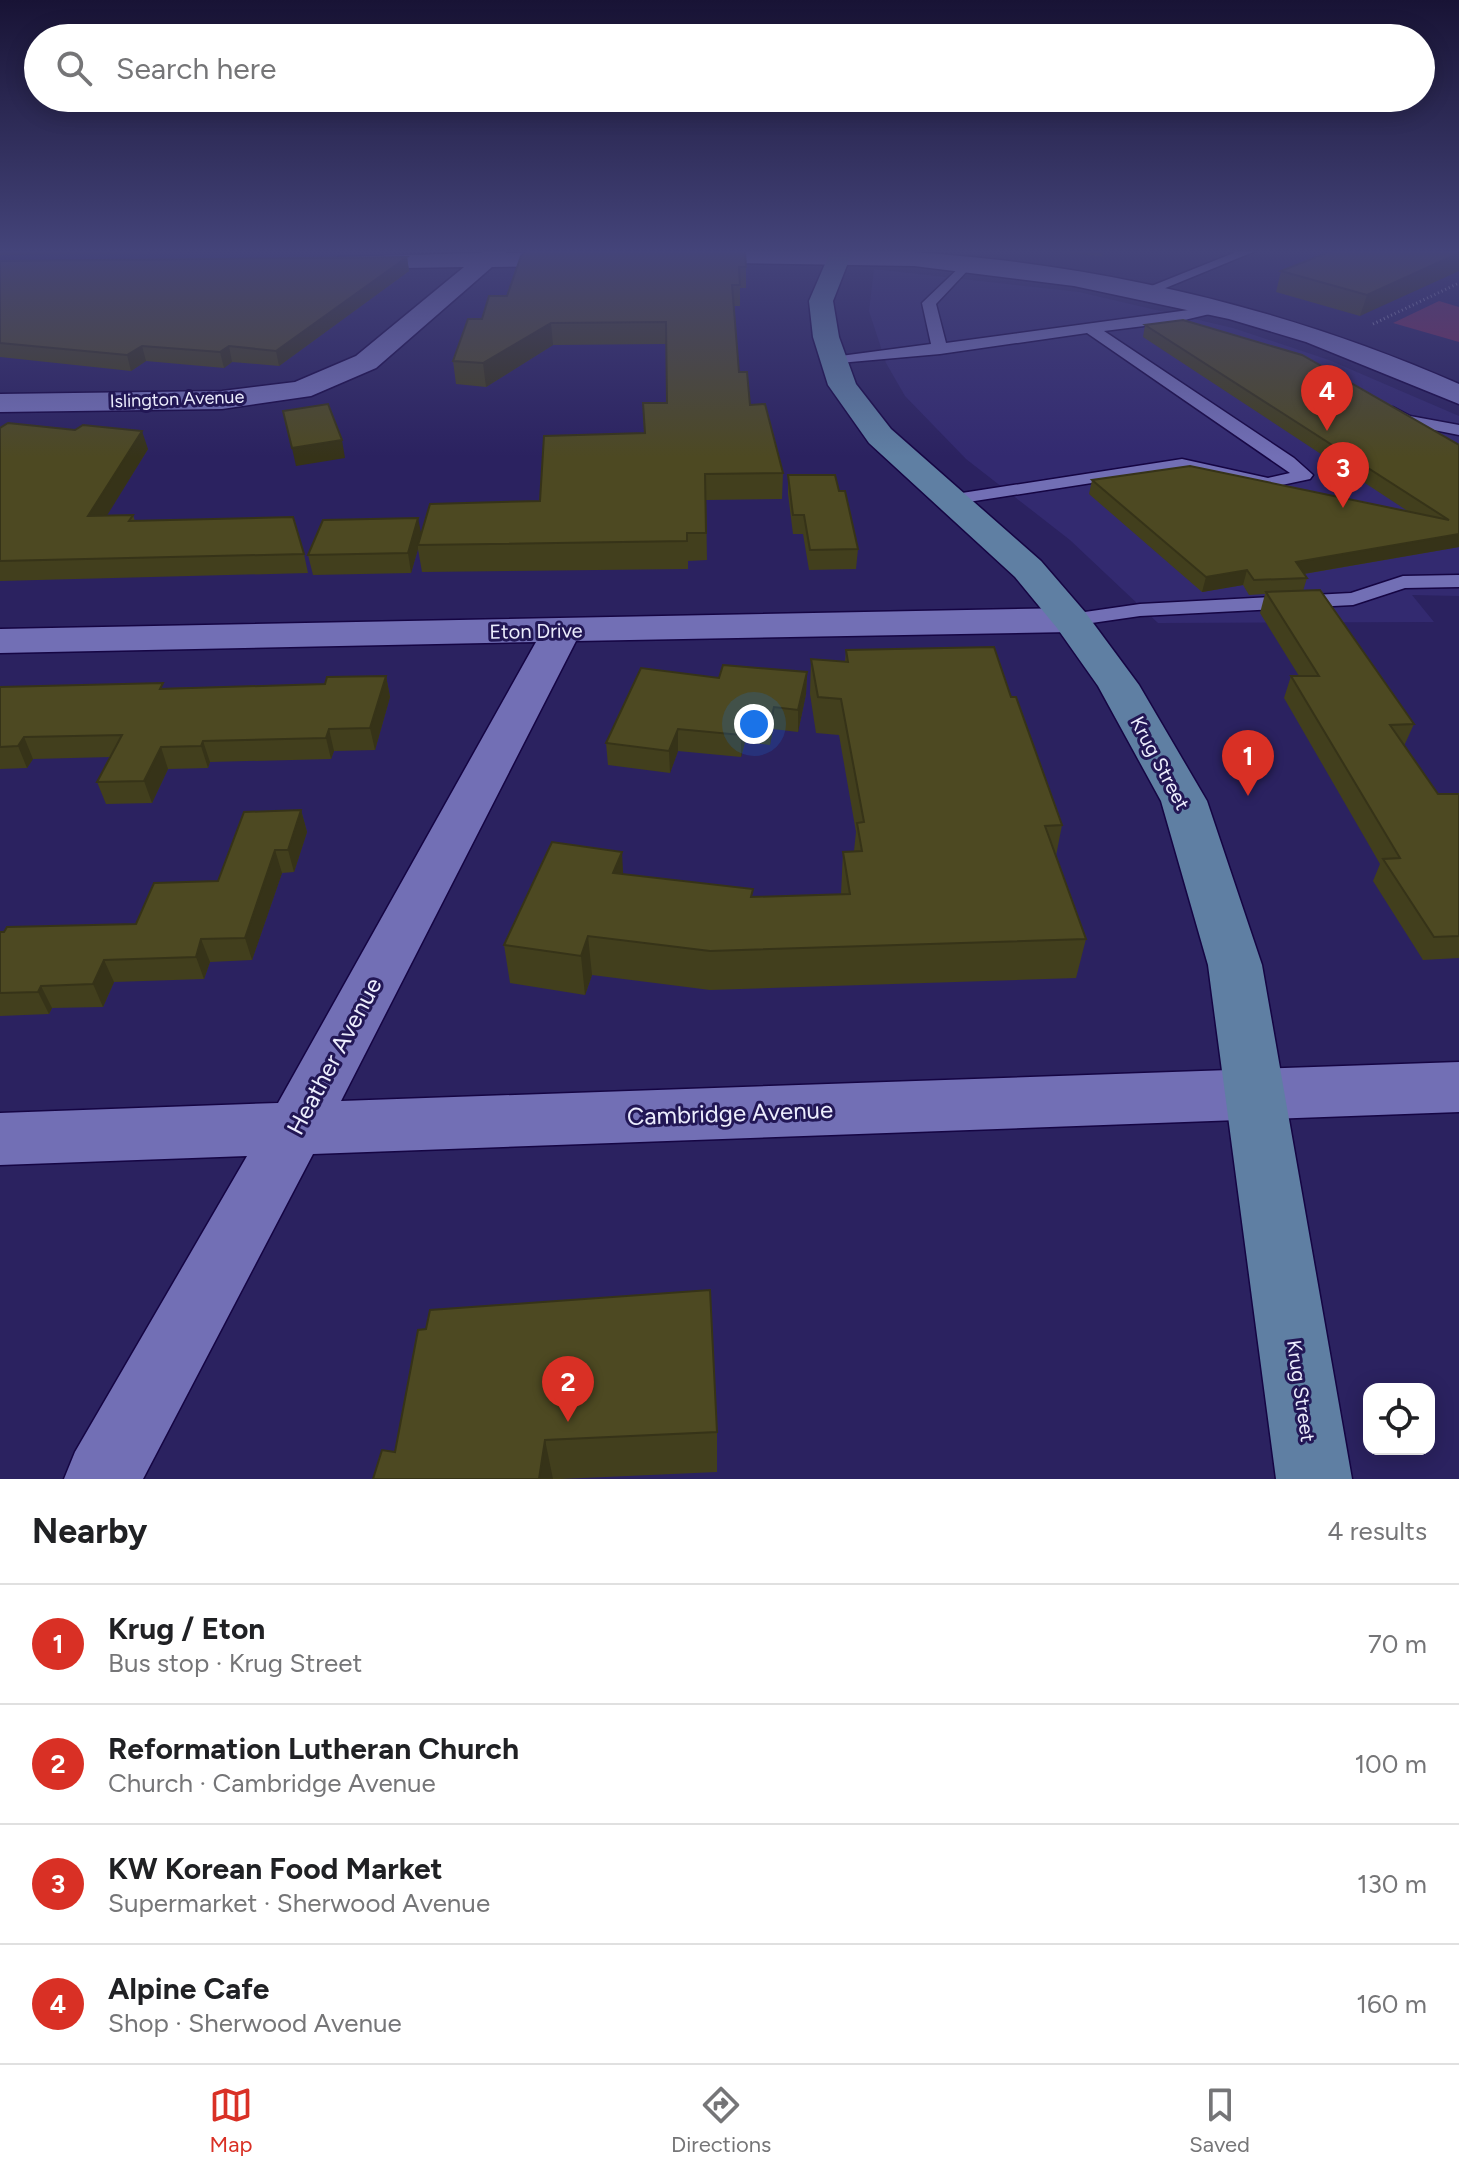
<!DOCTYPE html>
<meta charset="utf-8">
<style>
body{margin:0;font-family:Figtree,sans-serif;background:#f6f6f6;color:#202124}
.controls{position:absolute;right:24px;bottom:24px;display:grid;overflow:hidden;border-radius:16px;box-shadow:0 4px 20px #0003}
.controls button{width:72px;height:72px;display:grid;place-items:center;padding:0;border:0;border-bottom:2px solid #e0e0e0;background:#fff;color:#202124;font:40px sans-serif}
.you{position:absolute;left:754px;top:724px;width:28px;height:28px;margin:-20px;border:6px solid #fff;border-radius:50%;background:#1a73e8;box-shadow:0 0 0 12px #1a73e833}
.badge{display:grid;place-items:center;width:52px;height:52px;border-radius:50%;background:#d93025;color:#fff;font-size:26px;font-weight:700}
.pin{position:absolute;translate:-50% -66px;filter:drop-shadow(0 2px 4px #0008)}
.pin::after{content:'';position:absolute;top:42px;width:28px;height:24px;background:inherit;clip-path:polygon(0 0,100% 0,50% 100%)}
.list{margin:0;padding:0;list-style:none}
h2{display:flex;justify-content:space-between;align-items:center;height:104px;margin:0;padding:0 32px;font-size:34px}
h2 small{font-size:26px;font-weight:400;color:#757577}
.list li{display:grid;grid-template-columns:52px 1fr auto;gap:24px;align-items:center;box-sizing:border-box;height:120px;padding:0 32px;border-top:2px solid #e0e0e0}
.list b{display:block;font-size:30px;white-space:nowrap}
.list p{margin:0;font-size:26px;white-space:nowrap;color:#757577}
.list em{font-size:26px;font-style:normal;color:#757577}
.icon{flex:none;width:44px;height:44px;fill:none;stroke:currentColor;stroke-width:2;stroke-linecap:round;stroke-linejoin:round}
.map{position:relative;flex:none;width:1459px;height:1479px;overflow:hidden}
.search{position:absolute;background:#fff;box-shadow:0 4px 20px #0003;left:24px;right:24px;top:24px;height:88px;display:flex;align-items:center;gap:20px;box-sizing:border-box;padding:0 28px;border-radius:44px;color:#757577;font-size:30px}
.sheet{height:584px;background:#fff}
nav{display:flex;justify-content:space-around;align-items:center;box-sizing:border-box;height:112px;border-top:2px solid #e0e0e0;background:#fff;font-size:22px;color:#757577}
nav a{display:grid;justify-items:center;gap:4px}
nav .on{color:#d93025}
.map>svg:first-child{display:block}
.built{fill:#332a70}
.green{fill:#732b59}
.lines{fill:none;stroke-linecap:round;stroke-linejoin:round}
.lane-casing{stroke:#150543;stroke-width:3}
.street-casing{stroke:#150543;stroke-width:3}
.secondary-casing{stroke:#150543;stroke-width:3}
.path{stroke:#8e8ab0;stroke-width:3;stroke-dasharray:1 3;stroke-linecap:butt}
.lane{fill:#726fb5;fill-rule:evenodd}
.street{fill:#726fb5;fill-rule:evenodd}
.secondary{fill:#5f7fa3;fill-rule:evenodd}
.wall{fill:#423f1d}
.shaded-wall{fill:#363318}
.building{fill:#4d4922;stroke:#363318;stroke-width:2}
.labels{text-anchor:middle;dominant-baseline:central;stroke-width:6;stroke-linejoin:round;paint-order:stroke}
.far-street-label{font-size:18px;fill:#ecedfd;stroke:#221755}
.street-label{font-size:20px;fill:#ecedfd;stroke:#221755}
.near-street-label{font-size:24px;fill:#ecedfd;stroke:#221755}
</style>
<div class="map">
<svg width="1459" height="1479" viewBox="0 0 1459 1479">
<rect width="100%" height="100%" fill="#2b2260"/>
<!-- built -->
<path class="built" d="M874,269l205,23 154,36 96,32 130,56v180l-47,-1 22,27 -276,1 -88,-83 -104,-81 -61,-63 -19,-33 -17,-52z"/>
<!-- green -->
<path class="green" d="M1439,301l20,6v35l-66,-19z"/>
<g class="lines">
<!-- lane casing -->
<g class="lane-casing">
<g id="lane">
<path d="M1241,250h17l-112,46 -12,-3z"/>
<path d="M965,262l6,4 -2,3 -33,35 10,39 272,-37v6l-42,10 -72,9 190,127 19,17 -3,4 -42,9 -86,-19 -233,36 -6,-1 -3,-4 3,-4 6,-1 233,-36 86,19 22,-5 -203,-140 -147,21 -112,10 -2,-3 7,-4 98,-13 -9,-41z"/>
<path d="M1393,407l17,9 49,9v10l-60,-12 -14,-11z"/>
<path d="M1459,575v12l-54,1 -52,17 -213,11 -69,10 -11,-6 11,-6 69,-10 211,-11 52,-17z"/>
</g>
</g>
<!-- street casing -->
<g class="street-casing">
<g id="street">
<path d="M485,250h19l2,3 72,-1 8,2 3,5 -3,5 -8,2 -86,1 -116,101 -65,28 -89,13 -222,3v-18l222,-3 73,-9 61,-26 108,-89 -118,2 -8,-2 -4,-5 4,-5 143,-4z"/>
<path d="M686,250c75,0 150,-2 225,2 188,12 376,56 548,132v20l-153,-62 -77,-23 -155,-33 -160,-20 -236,-4 -3,-5 3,-5z"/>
<path d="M1071,608l14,4 5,8 -5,8 -14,4 -495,9 -235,460 1118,-39v50l-1146,42 -170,325h-79l11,-27 172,-296 -247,9v-52l278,-10 258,-461 -536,11v-24z"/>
</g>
</g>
<!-- secondary casing -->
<g class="secondary-casing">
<path id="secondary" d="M831,250h22l-20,51 6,36 17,47 35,45 150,132 44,51 54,73 68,116 55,164 90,514h-76l-68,-514 -47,-164 -63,-115 -41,-58 -42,-51 -146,-134 -41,-58 -15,-48 -4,-36z"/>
</g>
<!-- path -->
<path class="path" d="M1373,324l86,-41"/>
<!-- lane -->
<use href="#lane" class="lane"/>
<!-- street -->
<use href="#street" class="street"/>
<!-- secondary -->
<use href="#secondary" class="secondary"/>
</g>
<!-- wall -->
<g class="wall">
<path d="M0,250h437l-437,5z"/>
<path d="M1027,250h77l-2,6z"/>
<path d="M1130,250h21l-9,3z"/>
<path d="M1459,250l-99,66 -84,-24 5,-21z"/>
<path d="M521,256l225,11v21h-6v18h-6l5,66 11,33 33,68 -1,26 -76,1 1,60 -19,1v8l-266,3 -4,-23 -7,24 -98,2 -5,-20 113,-21 119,-33 104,-68 -1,-30h24l-1,-59 -113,1 -67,42 -30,-3 -3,-23 29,-42 25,-23z"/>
<path d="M407,257l2,14 -130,95 -47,-4 -8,6 -78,-7 -15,10 -131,-14v-96z"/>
<path d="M1145,325l314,120v102l-155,27 3,4 -4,13 111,133 -10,22 34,48h21v164l-36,2 -50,-79 7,-17 -96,-166 7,-22h8l-39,-63 5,-19 -16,1 -6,-10 -41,7 -113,-98 3,-14 317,32 -266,-175z"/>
<path d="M0,428l148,21 -41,66h26l2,6 169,33 4,19 -308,8z"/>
<path d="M788,475l51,16 19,58 -2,20 -47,1 -6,-36h-10l-5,-40z"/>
<path d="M846,650l165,47 51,128 -6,31 30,83 -10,39 -366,12 -118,-15 -7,20 -75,-12 -6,-38 119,-71 130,23 88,-3 2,-42 11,-1 2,-19 -17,-97 -23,-2 -6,-39 1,-35 34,3z"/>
<path d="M807,672l-1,22 -8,38 -25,-3 -3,16 -25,-3 -4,15 -63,-6 -8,22 -62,-8 -2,-22 113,-65z"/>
<path d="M386,676l4,21 -15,53 -41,1 -3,8 -121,3 -2,6 -40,1 -16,34 -46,1 -9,-22 14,-25 -78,2 -6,9 -27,1v-82l165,1 160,-4z"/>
<path d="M301,810l6,22 -13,40 -12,1 -30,87 -42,2 -6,17 -90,3 -11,25 -51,1 -3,6 -49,2v-84l136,-8 82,-43z"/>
<path d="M418,1330l299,102v40l-156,7h-188l22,-27z"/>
</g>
<!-- shaded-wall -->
<g class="shaded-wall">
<path d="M1459,253v18l-99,45 7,-21z"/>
<path d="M407,257l2,14 -130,95 -3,-15z"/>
<path d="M551,323l2,22 -67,42 -3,-24z"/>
<path d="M142,346l4,15 -15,10 -4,-16z"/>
<path d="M229,346l3,16 -8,6 -4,-16z"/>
<path d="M142,431l6,18 -53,86 -7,-19z"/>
<path d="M342,440l3,18 -49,8 -4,-18z"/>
<path d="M418,518l4,19 -4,8v4l-7,24 -3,-20z"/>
<path d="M1459,534v13l-168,29 5,-14z"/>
<path d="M1247,570l-4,15 -41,7 4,-15z"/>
<path d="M807,672l-1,22 -8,38v-22z"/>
<path d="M386,676l4,21 -15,53 -5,-22z"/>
<path d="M774,707l-1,22 -3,16v-22z"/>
<path d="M745,720v22l-4,15v-22z"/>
<path d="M329,729l5,22 -3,8 -5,-21z"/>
<path d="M678,729v22l-8,22 -1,-22z"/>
<path d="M24,737l9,22 -6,9 -9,-22z"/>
<path d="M203,741l7,21 -2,6 -7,-22z"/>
<path d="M161,747l7,22 -16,34 -8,-22z"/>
<path d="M301,810l6,22 -13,40 -6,-22z"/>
<path d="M275,850l7,23 -30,87 -7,-22z"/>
<path d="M622,852l2,38 -11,-17z"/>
<path d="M588,936l4,39 -7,20 -4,-39z"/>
<path d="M201,939l9,23 -6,17 -8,-22z"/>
<path d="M104,960l10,22 -11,25 -10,-23z"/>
<path d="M41,986l11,22 -3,6 -11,-22z"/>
<path d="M545,1440l8,39h-14z"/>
</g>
<!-- building -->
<g class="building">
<path d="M528,250h217l1,17h-7l1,18h-8l7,87h8l3,33 15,-1 18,69 -78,1 1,59h-19v8l-269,4 12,-41 110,-3 4,-65 101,-3 -2,-30h24l-1,-81 -115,1 -68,40 -30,-2 15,-42h14l7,-23h18l14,-40z"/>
<path d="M1334,250h125v3l-92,42 -86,-24z"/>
<path d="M407,257l-131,94 -47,-5 -9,6 -78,-6 -15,9 -127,-12v-82z"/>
<path d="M1183,320l119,35 157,90v89l-163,28 11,16 -53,2 -7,-10 -41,7 -114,-97 98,-14 259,54 -304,-195z"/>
<path d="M328,404l14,36 -50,8 -9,-37z"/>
<path d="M8,423l67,7 8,-5 59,6 -54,85 45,-1 -4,6 164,-4 11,37 -304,7v-133z"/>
<path d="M788,475h47l4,16h6l13,58 -48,1 -6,-35h-11z"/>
<path d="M418,518l-10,35 -100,2 15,-35z"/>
<path d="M1320,590l94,134 -24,1 48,69h21v142l-25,1 -51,-78 17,-1 -109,-182h28l-53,-84z"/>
<path d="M994,647l17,50h5l46,128 -17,1 41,113 -376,12 -122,-15 -7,20 -77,-11 48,-103 70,10 -9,21 140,16 -2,8 99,-3 -7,-42 19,-1 -5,-28 7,-1 -23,-123 -23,-2 -7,-38 37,3 -2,-12z"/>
<path d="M723,665l84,7 -9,38 -24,-3 -4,16 -25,-3 -4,15 -63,-6 -9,22 -63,-8 35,-75 78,10z"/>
<path d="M386,676l-16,52 -41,1 -3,9 -123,3 -2,5 -40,1 -17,34 -47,1 25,-47 -98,2 -6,9 -18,1v-60l163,-4 -3,6 165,-5 2,-7z"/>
<path d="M301,810l-13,40h-13l-30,88 -44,1 -5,18 -92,3 -11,24 -52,2 -3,6 -38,1v-61h4l3,-5 129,-3 18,-41 64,-2 26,-69z"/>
<path d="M710,1290l7,142 -172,8 -6,39h-166l9,-29 13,2 23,-122 8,-1 4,-19z"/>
</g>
<!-- sky -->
<linearGradient id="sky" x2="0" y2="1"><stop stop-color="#181335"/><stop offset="0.55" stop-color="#44447a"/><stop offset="1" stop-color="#44447a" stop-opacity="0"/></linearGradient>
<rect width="1459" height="457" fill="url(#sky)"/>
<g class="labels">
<!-- far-street labels -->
<g class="far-street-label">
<text transform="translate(177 399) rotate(-2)">Islington Avenue</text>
</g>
<!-- street labels -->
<g class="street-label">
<text transform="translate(536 631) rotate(-1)">Eton Drive</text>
<text transform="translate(1160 763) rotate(62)">Krug Street</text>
<text transform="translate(1301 1391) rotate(82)">Krug Street</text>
</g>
<!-- near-street labels -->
<g class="near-street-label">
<text transform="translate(334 1056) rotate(-62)">Heather Avenue</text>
<text transform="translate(730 1113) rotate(-2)">Cambridge Avenue</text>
</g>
</g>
</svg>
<div class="controls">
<button><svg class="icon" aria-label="locate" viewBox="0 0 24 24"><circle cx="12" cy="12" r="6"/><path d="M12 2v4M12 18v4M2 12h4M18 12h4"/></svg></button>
</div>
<div class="you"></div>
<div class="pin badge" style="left:1248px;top:796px">1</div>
<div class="pin badge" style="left:568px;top:1422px">2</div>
<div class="pin badge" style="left:1343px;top:508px">3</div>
<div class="pin badge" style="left:1327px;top:431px">4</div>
<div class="search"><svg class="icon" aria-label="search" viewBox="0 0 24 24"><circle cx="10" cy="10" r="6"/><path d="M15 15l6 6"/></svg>Search here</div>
</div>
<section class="sheet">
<h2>Nearby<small>4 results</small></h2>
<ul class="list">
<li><span class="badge">1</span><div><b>Krug / Eton</b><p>Bus stop · Krug Street</p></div><em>70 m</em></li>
<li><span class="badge">2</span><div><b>Reformation Lutheran Church</b><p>Church · Cambridge Avenue</p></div><em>100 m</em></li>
<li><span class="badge">3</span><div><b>KW Korean Food Market</b><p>Supermarket · Sherwood Avenue</p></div><em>130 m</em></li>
<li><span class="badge">4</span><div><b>Alpine Cafe</b><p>Shop · Sherwood Avenue</p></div><em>160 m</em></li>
</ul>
</section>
<nav>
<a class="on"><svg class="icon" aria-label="map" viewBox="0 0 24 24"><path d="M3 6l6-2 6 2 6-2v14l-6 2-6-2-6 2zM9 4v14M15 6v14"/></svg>Map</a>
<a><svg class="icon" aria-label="directions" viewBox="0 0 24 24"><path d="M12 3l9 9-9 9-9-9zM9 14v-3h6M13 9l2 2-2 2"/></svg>Directions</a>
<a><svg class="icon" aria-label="saved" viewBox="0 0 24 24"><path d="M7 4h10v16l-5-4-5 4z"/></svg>Saved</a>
</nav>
